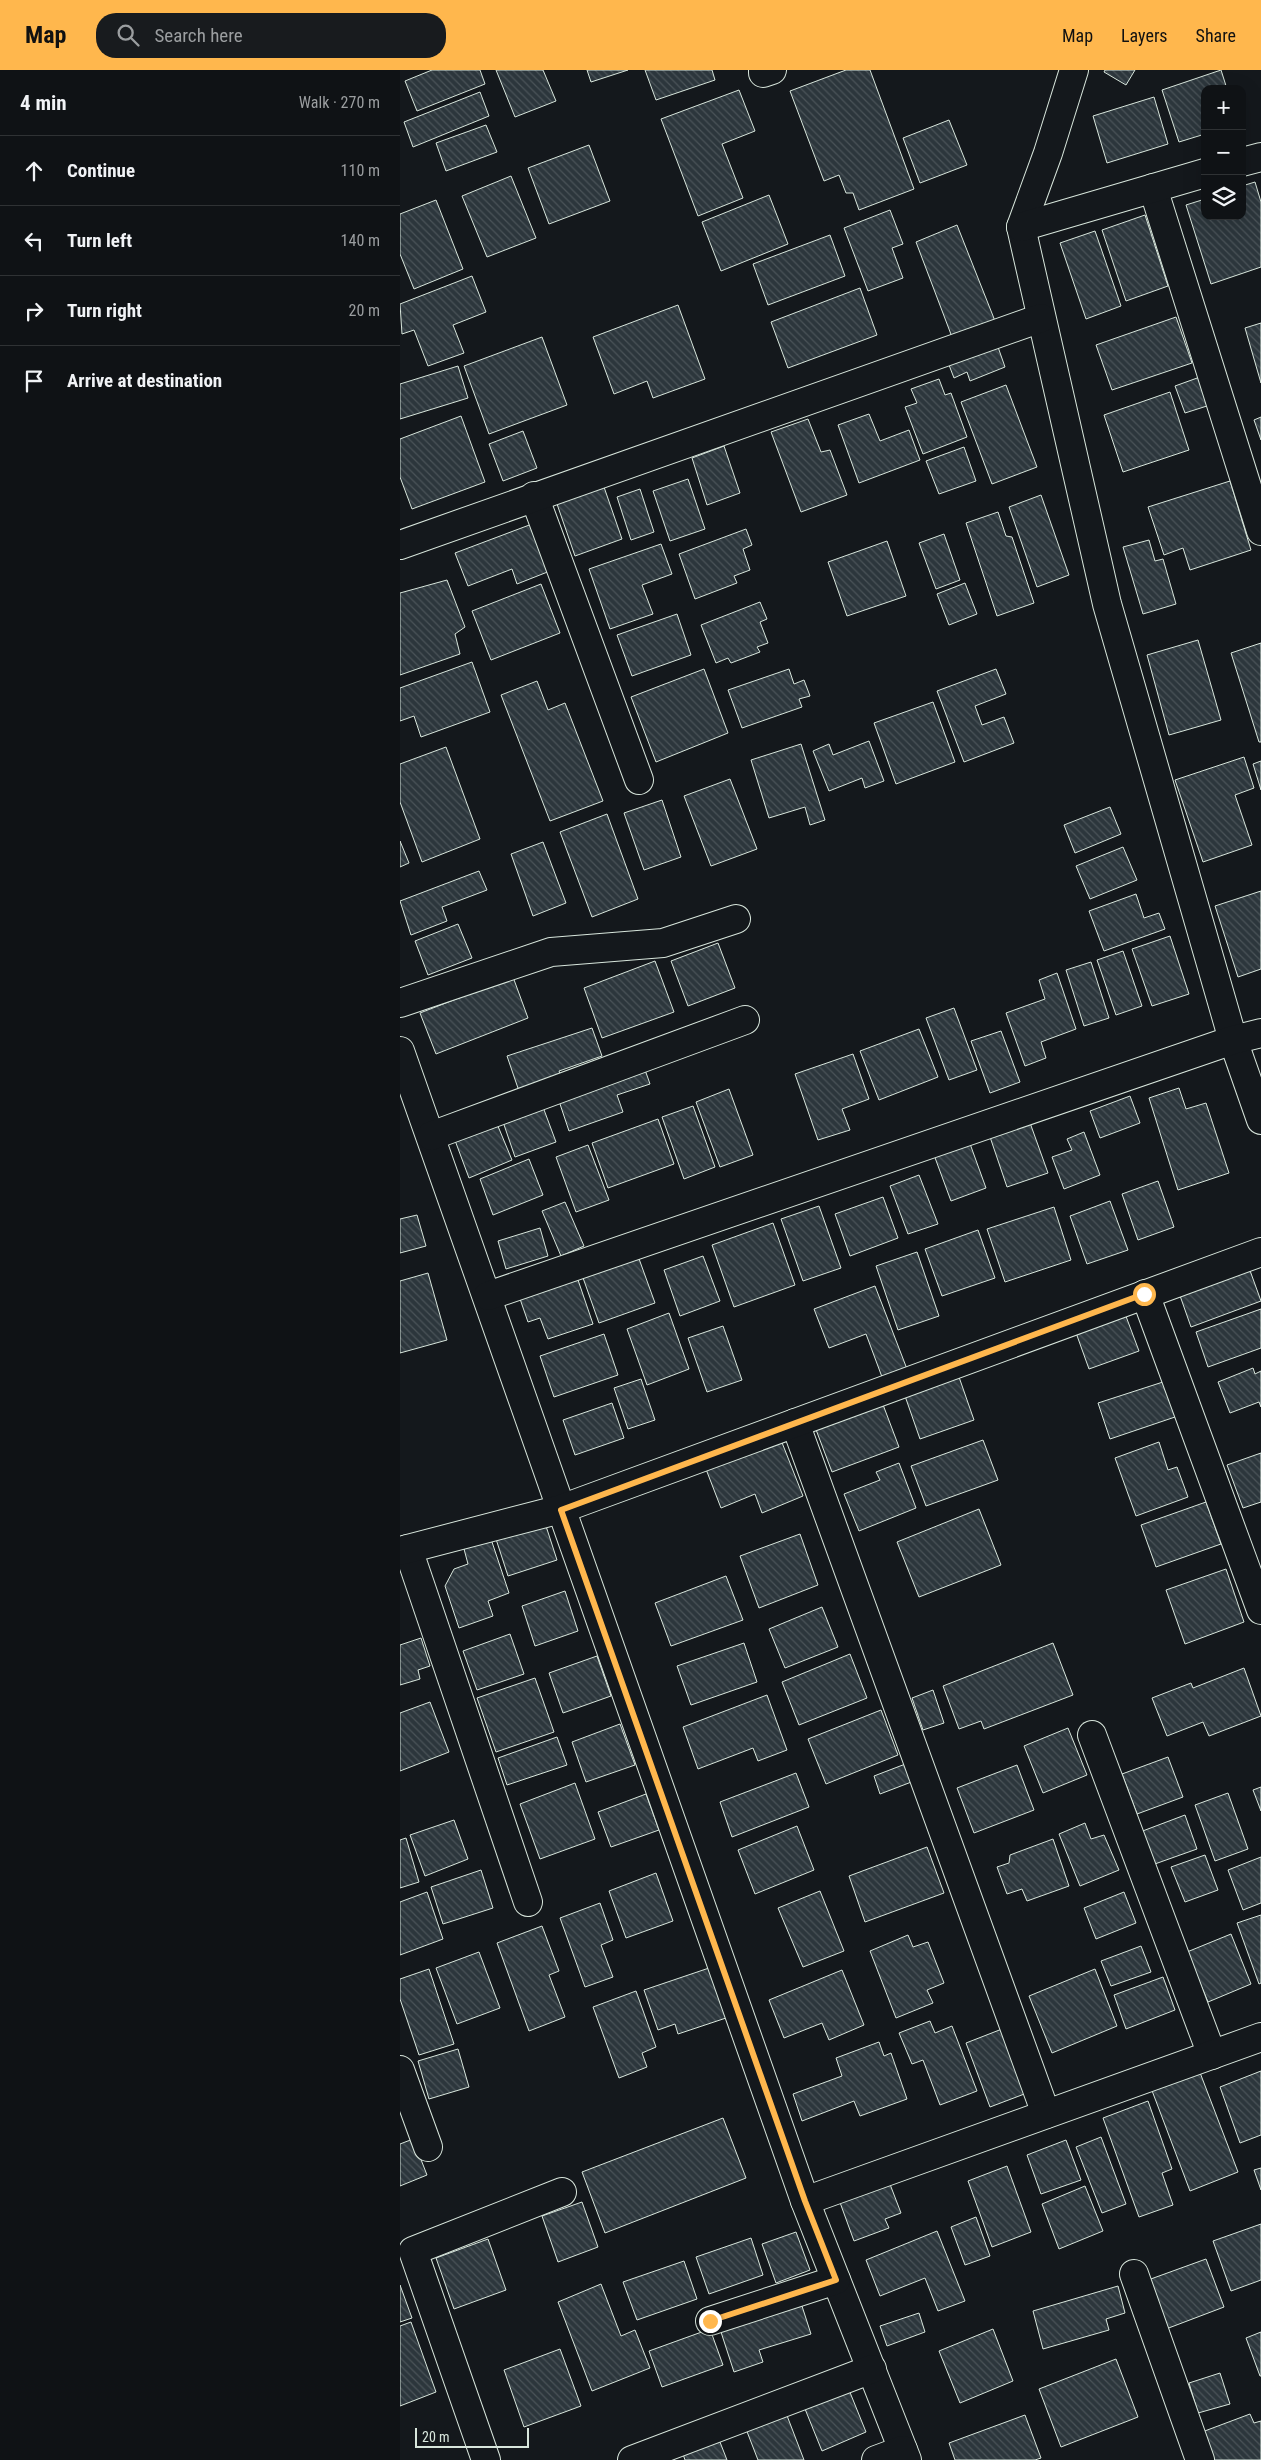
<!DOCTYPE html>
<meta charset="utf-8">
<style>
body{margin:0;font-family:"Roboto Condensed",sans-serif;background:#181b1e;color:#f1f3f6}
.controls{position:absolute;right:15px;top:15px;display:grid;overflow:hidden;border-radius:10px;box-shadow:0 5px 20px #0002}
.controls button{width:45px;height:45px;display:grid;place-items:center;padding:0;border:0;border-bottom:1px solid #2f3234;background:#0f1215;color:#f1f3f6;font:25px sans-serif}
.scale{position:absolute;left:15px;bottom:12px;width:114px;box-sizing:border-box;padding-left:5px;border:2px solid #d8e6dc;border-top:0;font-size:14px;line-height:18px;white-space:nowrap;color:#d8e6dc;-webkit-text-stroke:4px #14181c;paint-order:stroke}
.stop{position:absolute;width:15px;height:15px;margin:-11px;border:4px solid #ffb74d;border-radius:50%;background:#fff}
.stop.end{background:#ffb74d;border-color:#fff;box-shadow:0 1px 5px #0008}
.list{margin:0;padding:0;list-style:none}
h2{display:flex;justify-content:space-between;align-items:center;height:65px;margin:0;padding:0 20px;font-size:21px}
h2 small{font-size:16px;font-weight:400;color:#9b9ea0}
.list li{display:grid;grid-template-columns:32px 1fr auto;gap:15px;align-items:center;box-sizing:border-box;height:70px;padding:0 20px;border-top:1px solid #2f3234}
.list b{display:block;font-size:19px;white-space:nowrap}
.list em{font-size:16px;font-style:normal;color:#9b9ea0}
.icon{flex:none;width:28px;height:28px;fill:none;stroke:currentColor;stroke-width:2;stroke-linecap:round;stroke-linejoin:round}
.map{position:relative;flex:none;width:861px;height:2390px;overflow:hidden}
header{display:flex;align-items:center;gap:30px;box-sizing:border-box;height:70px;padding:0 25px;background:#ffb74d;color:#111}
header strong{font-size:24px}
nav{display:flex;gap:28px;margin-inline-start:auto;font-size:18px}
.search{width:350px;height:45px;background:#181b1e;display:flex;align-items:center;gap:12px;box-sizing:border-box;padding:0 18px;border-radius:20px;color:#9b9ea0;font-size:19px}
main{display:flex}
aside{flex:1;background:#0f1215}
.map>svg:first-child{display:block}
.building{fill:url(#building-back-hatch);stroke:#d8e6dc}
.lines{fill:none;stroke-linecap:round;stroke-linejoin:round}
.street-casing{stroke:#d8e6dc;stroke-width:30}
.street{stroke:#14181c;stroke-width:28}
.route{stroke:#ffb74d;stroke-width:6}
</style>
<header>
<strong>Map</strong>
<div class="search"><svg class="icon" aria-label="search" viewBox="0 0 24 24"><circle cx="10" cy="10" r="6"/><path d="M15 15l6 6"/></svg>Search here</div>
<nav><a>Map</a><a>Layers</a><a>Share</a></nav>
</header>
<main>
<aside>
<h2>4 min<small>Walk · 270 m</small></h2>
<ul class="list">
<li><svg class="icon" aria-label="ahead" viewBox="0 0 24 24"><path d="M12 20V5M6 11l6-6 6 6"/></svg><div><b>Continue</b></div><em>110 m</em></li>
<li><svg class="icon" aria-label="left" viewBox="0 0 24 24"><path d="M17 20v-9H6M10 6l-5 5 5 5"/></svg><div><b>Turn left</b></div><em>140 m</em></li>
<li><svg class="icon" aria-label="right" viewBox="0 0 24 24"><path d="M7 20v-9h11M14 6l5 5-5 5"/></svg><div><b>Turn right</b></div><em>20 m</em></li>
<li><svg class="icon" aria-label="arrive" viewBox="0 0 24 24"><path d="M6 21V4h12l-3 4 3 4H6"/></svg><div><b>Arrive at destination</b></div></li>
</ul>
</aside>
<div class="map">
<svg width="861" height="2390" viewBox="0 0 861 2390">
<defs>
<pattern id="building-back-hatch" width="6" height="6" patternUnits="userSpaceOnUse" patternTransform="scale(1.25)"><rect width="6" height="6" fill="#2c363c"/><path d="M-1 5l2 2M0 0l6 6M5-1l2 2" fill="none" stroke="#4a5358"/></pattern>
</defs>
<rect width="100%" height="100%" fill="#14181c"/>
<!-- building -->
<g class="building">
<path d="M32,0h48l5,14 -68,27 -12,-30z"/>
<path d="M96,0h47l13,31 -41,16z"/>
<path d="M187,0h41l-37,12z"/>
<path d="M245,0h67l3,10 -59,20z"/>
<path d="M446,0h24l44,119 -55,21 -6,-17h-7l-7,-18 -15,6 -34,-90z"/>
<path d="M705,0h30l-9,15 -22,-13z"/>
<path d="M821,0l6,19h-22v45l-26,8 -17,-52z"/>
<path d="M339,20l16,41 -33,13 21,54 -45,18 -37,-97z"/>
<path d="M80,22l9,24 -76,31 -9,-25z"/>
<path d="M754,27l14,47 -61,19 -14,-47z"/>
<path d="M549,50l18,45 -47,18 -17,-45z"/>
<path d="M86,55l11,27 -51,19 -10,-28z"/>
<path d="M189,75l21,56 -61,23 -21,-56z"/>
<path d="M111,106l25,62 -49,19 -25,-61z"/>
<path d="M855,112l6,20v65l-50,17 -25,-79 19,-6v17h37v-30z"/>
<path d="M369,125l19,49 -67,27 -19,-49z"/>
<path d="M36,130l27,69 -49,20 -14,-35v-40z"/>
<path d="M490,140l13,34 -11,4 11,30 -35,13 -24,-63z"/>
<path d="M745,145l23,71 -42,15 -24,-71z"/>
<path d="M557,155l38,96 -43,16 -36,-95z"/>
<path d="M695,161l26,75 -35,13 -26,-76z"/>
<path d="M430,165l15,41 -77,29 -15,-41z"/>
<path d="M72,206l14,36 -33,13 11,28 -36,13 -14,-36 -12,4 -2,-30z"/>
<path d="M460,218l17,47 -89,33 -17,-46z"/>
<path d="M278,235l27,74 -52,19 -6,-17 -33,13 -21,-57z"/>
<path d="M776,247l16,46 -80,27 -16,-45z"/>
<path d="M861,253v60l-16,-55z"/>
<path d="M142,267l25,68 -78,29 -25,-68z"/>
<path d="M598,277l7,20 -35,14 -3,-9 -13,6 -5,-13z"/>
<path d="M58,296l10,32 -68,21v-35z"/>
<path d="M800,307l10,28 -25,8 -10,-27z"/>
<path d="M539,309l6,16 6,-2 16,44 -44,17 -18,-47 12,-4 -6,-14z"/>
<path d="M606,315l31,82 -45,17 -31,-82z"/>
<path d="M770,322l19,58 -66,22 -19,-57z"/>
<path d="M469,344l11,27 29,-11 11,30 -61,23 -21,-58z"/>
<path d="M61,346l24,66 -73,27 -12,-32v-38z"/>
<path d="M861,347v23l-7,-20z"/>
<path d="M408,349l13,33 9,-2 17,45 -46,17 -30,-80z"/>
<path d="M123,361l14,37 -34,13 -14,-37z"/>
<path d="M324,376l16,47 -33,12 -15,-47z"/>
<path d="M564,377l12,34 -37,13 -13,-33z"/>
<path d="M288,409l17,50 -35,12 -17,-50z"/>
<path d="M830,411l21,69 -61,20 -7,-22 -19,7 -16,-48z"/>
<path d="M204,417l18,52 -47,17 -18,-52z"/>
<path d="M240,419l14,43 -23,8 -14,-43z"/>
<path d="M641,425l28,80 -32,12 -28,-80z"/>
<path d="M598,442l8,24 6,1 22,66 -37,13 -31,-93z"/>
<path d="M132,454l18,47 -33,13 -5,-15 -44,17 -13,-33z"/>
<path d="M346,459l6,16 -9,4 7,21 -16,6 3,7 -42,16 -16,-45z"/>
<path d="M544,464l16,46 -24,9 -17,-46z"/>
<path d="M749,470l6,21 8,-2 13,45 -33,10 -20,-67z"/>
<path d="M487,471l19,55 -59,20 -19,-54z"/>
<path d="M261,474l11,30 -30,11 11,29 -43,15 -21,-60z"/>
<path d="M47,510l18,47 -10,7 5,20 -60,21v-82z"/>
<path d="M565,513l12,31 -28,11 -12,-31z"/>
<path d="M141,514l19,49 -69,27 -19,-49z"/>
<path d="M360,532l7,17 -7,3 8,21 -11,4 3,5 -29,11 -3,-5 -12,5 -15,-38z"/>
<path d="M277,544l14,41 -59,21 -15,-41z"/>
<path d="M798,570l23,80 -52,15 -22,-80z"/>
<path d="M861,573v99h-2l-28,-89z"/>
<path d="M72,592l18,50 -69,25 -7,-21 -14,5v-33z"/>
<path d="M304,599l24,64 -72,29 -25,-65z"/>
<path d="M389,599l5,15 10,-4 6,16 -11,3 3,8 -60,21 -14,-38z"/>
<path d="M596,599l10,25 -31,12 7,19 22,-8 10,26 -50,19 -27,-71z"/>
<path d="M137,611l11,29 17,-7 38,98 -53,20 -49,-126z"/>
<path d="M533,632l22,60 -59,22 -22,-61z"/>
<path d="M469,671l15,40 -19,7 -3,-10 -33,13 -16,-40 16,-7 4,11z"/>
<path d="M401,674l24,76 -15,5 -5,-18 -36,11 -18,-58z"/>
<path d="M46,677l34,92 -58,23 -22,-60v-38z"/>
<path d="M844,687l10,31 -19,7 17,50 -49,17 -28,-82z"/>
<path d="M861,691v29l-8,-26z"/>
<path d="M330,709l27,70 -46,17 -27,-70z"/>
<path d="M262,730l19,57 -37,13 -20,-57z"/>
<path d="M710,737l11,27 -46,19 -11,-28z"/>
<path d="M207,744l31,85 -46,18 -32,-85z"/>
<path d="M0,771l9,22 -9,4z"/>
<path d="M143,772l23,61 -33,13 -22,-62z"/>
<path d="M723,777l14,33 -47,19 -14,-33z"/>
<path d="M79,801l8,19 -45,17 5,14 -36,14 -11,-34z"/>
<path d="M861,821v78l-23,8 -23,-71z"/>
<path d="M736,824l8,24 15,-5 6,16 -61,22 -15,-40z"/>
<path d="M58,854l14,34 -44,17 -13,-34z"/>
<path d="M770,866l19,58 -37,12 -20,-57z"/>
<path d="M318,873l17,45 -47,18 -17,-45z"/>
<path d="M723,881l19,55 -26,9 -19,-55z"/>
<path d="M255,891l19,51 -72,26 -18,-50z"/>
<path d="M691,892l18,56 -25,8 -18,-56z"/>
<path d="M657,903l19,56 -35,13 5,16 -21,8 -19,-53 39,-14 -6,-19z"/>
<path d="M113,907l15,41 -92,36 -16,-41z"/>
<path d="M554,938l23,62 -28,10 -23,-62z"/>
<path d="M192,958l10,28 -43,15 3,8 -42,15 -13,-38z"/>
<path d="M519,959l19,48 -59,23 -19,-49z"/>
<path d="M601,961l19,51 -30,11 -19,-52z"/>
<path d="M453,984l16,45 -27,10 8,21 -32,10 -23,-66z"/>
<path d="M243,994l7,20 -33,11 6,17 -54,19 -12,-36z"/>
<path d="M779,1018l7,21 20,-6 23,70 -51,17 -29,-92z"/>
<path d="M329,1019l24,66 -33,12 -24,-65z"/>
<path d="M730,1026l10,27 -40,15 -10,-27z"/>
<path d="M140,1029l16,43 -41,15 -15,-44z"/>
<path d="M293,1036l22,61 -31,12 -22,-62z"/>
<path d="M95,1049l17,41 -43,18 -16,-43z"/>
<path d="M258,1049l16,45 -66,24 -16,-45z"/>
<path d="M629,1050l19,53 -41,14 -18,-53z"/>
<path d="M684,1062l16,43 -36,14 -12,-32 20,-7 -5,-11z"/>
<path d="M569,1071l17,47 -35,13 -17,-46z"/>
<path d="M188,1075l21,55 -33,12 -20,-55z"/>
<path d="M129,1089l14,36 -50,20 -13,-36z"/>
<path d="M519,1105l19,49 -30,10 -18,-48z"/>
<path d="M758,1111l16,46 -36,13 -16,-46z"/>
<path d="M483,1127l15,41 -48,18 -15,-42z"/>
<path d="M710,1131l18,49 -41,14 -17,-48z"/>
<path d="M165,1132l19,44 -23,10 -19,-45z"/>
<path d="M419,1136l22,62 -38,13 -22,-62z"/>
<path d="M654,1137l17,53 -66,22 -18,-53z"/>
<path d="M17,1145l9,31 -26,7v-34z"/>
<path d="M373,1153l22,62 -61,22 -22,-62z"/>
<path d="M140,1158l8,28 -42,13 -8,-28z"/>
<path d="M578,1160l17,48 -53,18 -17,-47z"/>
<path d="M517,1182l22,64 -41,14 -22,-64z"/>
<path d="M238,1186l17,47 -56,20 -17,-48z"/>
<path d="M303,1186l17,45 -40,15 -16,-46z"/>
<path d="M848,1195l13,36 -70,26 -13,-37z"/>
<path d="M28,1203l19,67 -47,13v-72z"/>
<path d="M177,1207l16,47 -45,15 -8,-21 -12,4 -9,-26z"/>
<path d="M475,1216l32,83 -25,8 -16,-43 -37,14 -15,-39z"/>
<path d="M861,1239v39l-53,19 -12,-35z"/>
<path d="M724,1241l15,40 -50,18 -14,-39z"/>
<path d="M269,1243l20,56 -42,16 -20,-56z"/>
<path d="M323,1256l19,54 -35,12 -19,-54z"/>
<path d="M204,1264l14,41 -64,22 -14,-41z"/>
<path d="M853,1298l2,6 6,-3v36l-2,-5 -29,11 -12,-31z"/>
<path d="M559,1307l15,43 -54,19 -15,-43z"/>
<path d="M241,1309l14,41 -27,9 -14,-41z"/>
<path d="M766,1311l12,35 -68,23 -12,-36z"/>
<path d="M482,1332l17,45 -67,25 -17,-45z"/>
<path d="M212,1333l12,35 -49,17 -12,-35z"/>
<path d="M379,1365l24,61 -41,17 -7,-19 -34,14 -17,-44z"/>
<path d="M583,1370l15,40 -72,26 -15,-40z"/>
<path d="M759,1372l9,28 9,-3 11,30 -52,19 -21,-58z"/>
<path d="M861,1383v49l-18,6 -16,-43z"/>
<path d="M499,1393l17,45 -57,23 -15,-37 36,-14 -4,-8z"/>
<path d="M806,1432l15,42 -65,23 -15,-42z"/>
<path d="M579,1439l22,56 -82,32 -22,-55z"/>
<path d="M145,1453l12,37 -49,16 -12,-37z"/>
<path d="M400,1464l18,51 -59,23 -19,-52z"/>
<path d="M91,1469l18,54 -21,8 5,15 -34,12 -14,-42 9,-17 14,-5 -4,-15z"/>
<path d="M826,1499l18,53 -59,22 -19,-54z"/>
<path d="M326,1506l17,44 -72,26 -16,-43z"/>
<path d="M165,1521l13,40 -43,15 -13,-40z"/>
<path d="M422,1537l16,40 -53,21 -16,-39z"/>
<path d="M110,1564l14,40 -47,16 -14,-39z"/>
<path d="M21,1568l9,28 -12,4 2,9 -20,6v-40z"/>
<path d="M344,1573l13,39 -66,23 -14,-39z"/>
<path d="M653,1573l20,52 -89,34 -3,-8 -22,8 -16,-43z"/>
<path d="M450,1584l17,44 -68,27 -17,-43z"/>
<path d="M197,1586l14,40 -48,17 -14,-40z"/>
<path d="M844,1598l17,48 -52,20 -6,-14 -36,14 -15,-38 39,-15 2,5z"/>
<path d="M135,1608l19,54 -58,20 -19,-54z"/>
<path d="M533,1620l11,33 -21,7 -11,-32z"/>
<path d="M367,1625l20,55 -29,11 -5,-13 -55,21 -15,-42z"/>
<path d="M30,1632l19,50 -49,19v-58z"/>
<path d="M481,1640l17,45 -72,29 -18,-45z"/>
<path d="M220,1654l15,41 -49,17 -14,-40z"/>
<path d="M668,1658l19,47 -44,18 -19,-47z"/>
<path d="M157,1667l10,28 -60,20 -9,-27z"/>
<path d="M768,1687l15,40 -46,17 -15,-40z"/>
<path d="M508,1693l6,18 -34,13 -6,-18z"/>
<path d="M617,1695l17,45 -60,23 -17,-45z"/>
<path d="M396,1703l13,34 -77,30 -12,-35z"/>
<path d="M175,1713l20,56 -55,20 -20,-55z"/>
<path d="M861,1717v24l-8,-21z"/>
<path d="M828,1723l20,56 -33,12 -20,-56z"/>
<path d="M246,1724l13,36 -48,17 -13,-35z"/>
<path d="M785,1745l12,34 -45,16 -12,-33z"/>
<path d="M54,1750l14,39 -43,17 -15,-41z"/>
<path d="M685,1753l6,16 13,-4 15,35 -39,16 -21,-52z"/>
<path d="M397,1756l17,44 -59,24 -17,-44z"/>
<path d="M6,1768l13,44 -19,6v-48z"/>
<path d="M653,1769l16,47 -42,15 -5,-12 -15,5 -10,-27 12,-4 1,-8z"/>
<path d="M527,1777l17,46 -79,29 -16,-46z"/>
<path d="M805,1785l13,35 -33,12 -14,-35z"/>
<path d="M861,1787v46l-18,7 -15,-40z"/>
<path d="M81,1800l12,38 -50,16 -12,-37z"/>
<path d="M256,1803l17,48 -47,17 -17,-47z"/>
<path d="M420,1821l24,60 -41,16 -25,-59z"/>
<path d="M27,1822l16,47 -43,16v-53z"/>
<path d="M724,1822l12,31 -40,16 -12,-31z"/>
<path d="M200,1833l13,37 -12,5 12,32 -28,10 -25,-69z"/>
<path d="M861,1845v68l-2,1 -22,-61z"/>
<path d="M142,1856l17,45 -10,4 16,42 -36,14 -32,-88z"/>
<path d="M831,1864l20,50 -43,18 -21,-50z"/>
<path d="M508,1865l5,12 15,-5 16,41 -17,7 6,13 -37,15 -26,-67z"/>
<path d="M741,1876l10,26 -40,14 -10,-25z"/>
<path d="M79,1882l21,56 -43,16 -21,-56z"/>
<path d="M312,1897l17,50 -51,17 -3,-10 -17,6 -14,-40z"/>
<path d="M29,1899l25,75 -35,11 -19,-56v-20z"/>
<path d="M695,1899l22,57 -65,27 -23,-57z"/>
<path d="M442,1900l22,55 -35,15 -7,-17 -38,15 -15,-38z"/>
<path d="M763,1907l12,33 -49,19 -12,-34z"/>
<path d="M236,1921l20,56 -14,6 5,14 -28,11 -26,-71z"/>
<path d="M530,1951l5,12 17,-7 25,65 -37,14 -17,-45 -11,4 -13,-31z"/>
<path d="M602,1959l25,64 -37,14 -24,-64z"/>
<path d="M479,1972l5,14 7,-3 16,46 -47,17 -6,-15 -52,20 -9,-27 49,-18 -6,-18z"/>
<path d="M58,1979l11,38 -40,12 -11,-38z"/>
<path d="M799,2000l39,102 -48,19 -39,-103z"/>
<path d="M861,2001v64l-21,8 -20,-56z"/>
<path d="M748,2031l24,68 -10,4 11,32 -34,12 -36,-99z"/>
<path d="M323,2048l23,60 -141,55 -23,-61z"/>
<path d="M701,2067l25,67 -24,9 -26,-66z"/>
<path d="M13,2069l14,36 -27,11v-42z"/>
<path d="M666,2070l15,40 -40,14 -14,-39z"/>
<path d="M607,2096l24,66 -39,15 -24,-66z"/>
<path d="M861,2098v22l-7,-20z"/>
<path d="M488,2109l13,34 -16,6 4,9 -35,13 -16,-44z"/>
<path d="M685,2116l18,45 -44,18 -17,-45z"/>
<path d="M182,2132l16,45 -40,15 -16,-46z"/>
<path d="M576,2147l14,39 -25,9 -14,-38z"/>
<path d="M861,2154v56l-30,11 -18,-50z"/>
<path d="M537,2161l28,70 -27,10 -13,-33 -45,18 -14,-36z"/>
<path d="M396,2162l14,38 -34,13 -14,-39z"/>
<path d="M351,2168l12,37 -54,19 -13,-37z"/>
<path d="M88,2169l18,51 -52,19 -18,-51z"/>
<path d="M806,2189l18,48 -58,22 -18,-49z"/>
<path d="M284,2191l13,38 -60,21 -14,-38z"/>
<path d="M201,2214l20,52 14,-6 15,38 -58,23 -34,-89z"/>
<path d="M0,2215l12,33 -12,4z"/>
<path d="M718,2216l7,27 -19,6 3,11 -66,19 -10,-38z"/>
<path d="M401,2233l10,31 -52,16 4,12 -29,10 -14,-43z"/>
<path d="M519,2243l6,19 -38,14 -7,-20z"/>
<path d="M11,2252l25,70 -36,14v-80z"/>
<path d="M310,2259l13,36 -61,22 -13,-36z"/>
<path d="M593,2259l20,52 -53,22 -21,-52z"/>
<path d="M861,2262v44h-1l-14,-38z"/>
<path d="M160,2279l21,57 -57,21 -20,-57z"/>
<path d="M716,2289l22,58 -77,30 -22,-58z"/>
<path d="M820,2303l10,31 -32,9 -9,-30z"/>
<path d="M447,2315l19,47 -44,19 -19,-47z"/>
<path d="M386,2343l18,47h-46l-12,-31z"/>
<path d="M850,2344l4,9 7,-2v39h-49l-10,-28z"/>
<path d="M625,2345l16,43 -6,2h-80l-6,-17z"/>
<path d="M318,2367l9,23h-42l-3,-9z"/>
</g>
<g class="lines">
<!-- street casing -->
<g class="street-casing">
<g id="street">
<path d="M363,0v3l9,-3"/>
<path d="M674,0l-26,83 -27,74 86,377 126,436 28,80"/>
<path d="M842,92l19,-5"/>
<path d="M753,118l108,343"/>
<path d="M621,157l184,-54"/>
<path d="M134,426l105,284"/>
<path d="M0,475l641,-227"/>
<path d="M0,933l151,-51 112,-9 73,-24"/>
<path d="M0,981l405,1150 102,259"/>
<path d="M31,1066l314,-116"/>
<path d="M745,1224l116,316"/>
<path d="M88,1226l745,-256 28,-7"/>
<path d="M395,1353l251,691"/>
<path d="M8,1479l120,353"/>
<path d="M0,1481l161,-42 700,-257"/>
<path d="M692,1665l120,320"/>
<path d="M0,2000l28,77"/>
<path d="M405,2131l456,-164"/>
<path d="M734,2204l66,186"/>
<path d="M310,2251l126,-41"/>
<path d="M86,2390l-73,-209 149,-59"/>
<path d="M232,2390l240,-91"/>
<path d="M476,2390l27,-10"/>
</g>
</g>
<!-- street -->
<use href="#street" class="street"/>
</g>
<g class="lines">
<!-- route -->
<path class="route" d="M310,2251l126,-41 -31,-79 -244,-691 583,-216"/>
</g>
</svg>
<div class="controls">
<button>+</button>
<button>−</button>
<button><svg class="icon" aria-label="layers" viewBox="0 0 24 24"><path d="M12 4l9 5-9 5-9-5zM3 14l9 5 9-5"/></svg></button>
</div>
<div class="scale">20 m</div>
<div class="stop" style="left:744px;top:1224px"></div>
<div class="stop end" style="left:310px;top:2251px"></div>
</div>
</main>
